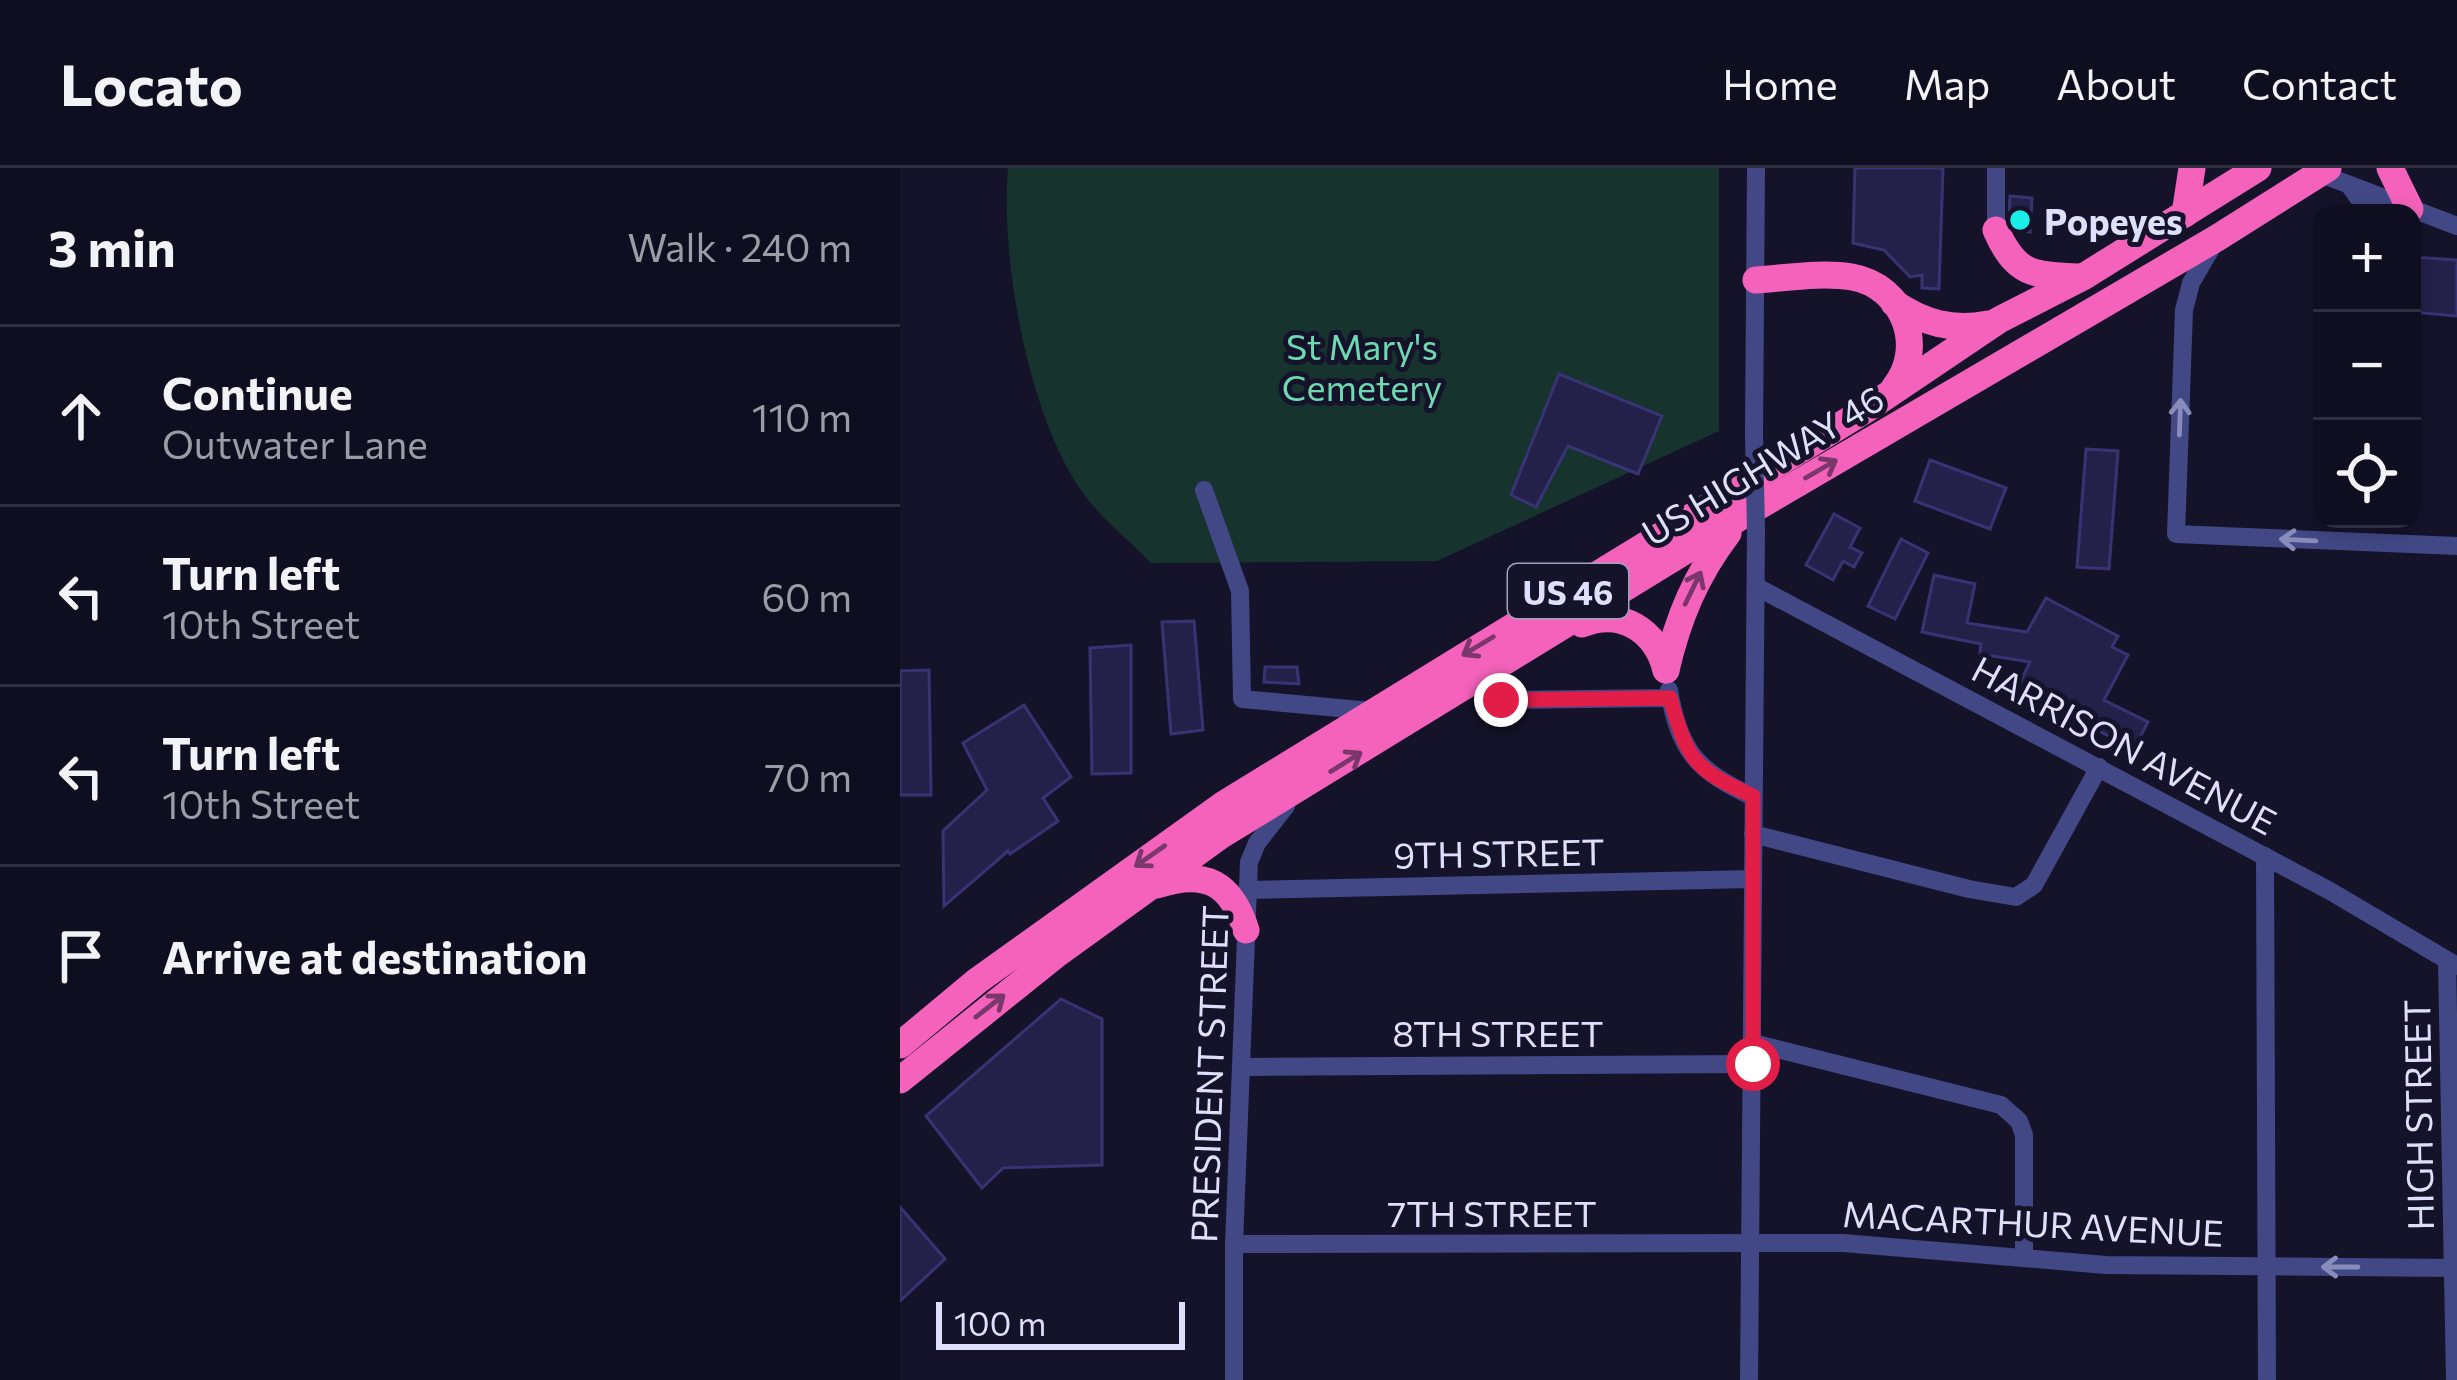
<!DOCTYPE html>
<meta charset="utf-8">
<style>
body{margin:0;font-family:Commissioner,sans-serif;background:#181729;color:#f1f3f6}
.controls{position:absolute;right:36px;top:36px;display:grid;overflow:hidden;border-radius:24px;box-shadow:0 6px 18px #0003}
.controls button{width:108px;height:108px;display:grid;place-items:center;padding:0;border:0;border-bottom:3px solid #2f2e3e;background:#0f0e20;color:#f1f3f6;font:60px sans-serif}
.scale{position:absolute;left:36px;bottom:30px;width:249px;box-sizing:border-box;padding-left:12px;border:6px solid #dedffd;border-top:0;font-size:33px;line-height:42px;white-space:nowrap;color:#dedffd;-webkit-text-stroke:9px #14132a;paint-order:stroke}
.stop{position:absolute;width:36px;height:36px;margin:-27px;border:9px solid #e11d48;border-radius:50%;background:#fff}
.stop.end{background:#e11d48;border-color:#fff;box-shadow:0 3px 12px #0008}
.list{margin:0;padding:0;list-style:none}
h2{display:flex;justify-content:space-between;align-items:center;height:156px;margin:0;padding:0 48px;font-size:51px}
h2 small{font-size:39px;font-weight:400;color:#9b9ca5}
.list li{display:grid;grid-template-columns:78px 1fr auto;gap:36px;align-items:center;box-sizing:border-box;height:180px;padding:0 48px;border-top:3px solid #2f2e3e}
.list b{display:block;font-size:45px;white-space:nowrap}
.list p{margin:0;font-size:39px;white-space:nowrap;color:#9b9ca5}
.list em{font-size:39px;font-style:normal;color:#9b9ca5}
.icon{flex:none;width:66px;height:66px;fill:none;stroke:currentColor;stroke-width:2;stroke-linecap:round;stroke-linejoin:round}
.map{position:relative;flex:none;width:1557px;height:1212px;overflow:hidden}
header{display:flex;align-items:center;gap:72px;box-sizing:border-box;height:168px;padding:0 60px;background:#0f0e20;border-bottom:3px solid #2f2e3e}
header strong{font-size:57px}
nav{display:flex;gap:66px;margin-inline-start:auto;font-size:42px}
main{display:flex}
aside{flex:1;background:#0f0e20}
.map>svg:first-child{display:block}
.green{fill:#16332e}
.building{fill:#232049;stroke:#383474;stroke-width:3}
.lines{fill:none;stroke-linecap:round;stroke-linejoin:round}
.minor{stroke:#424885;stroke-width:18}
.highway{stroke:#f462bb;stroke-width:27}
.minor-bridge{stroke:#424885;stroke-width:18}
.oneway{stroke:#888cbb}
.oneway2{stroke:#79376b}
.route{stroke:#e11d48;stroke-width:15}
.poi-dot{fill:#18eee7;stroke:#14132a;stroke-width:4.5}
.labels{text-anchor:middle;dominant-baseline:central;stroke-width:10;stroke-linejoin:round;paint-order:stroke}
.shield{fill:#14132a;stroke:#a1a2be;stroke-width:3}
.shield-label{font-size:33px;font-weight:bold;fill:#dedffd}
.poi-label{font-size:36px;font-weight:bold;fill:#dedffd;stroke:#14132a;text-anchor:start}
.park-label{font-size:36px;fill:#6ed9b0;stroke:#14132a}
.street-label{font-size:36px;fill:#dedffd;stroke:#14132a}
</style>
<header>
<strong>Locato</strong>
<nav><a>Home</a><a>Map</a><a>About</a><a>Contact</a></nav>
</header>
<main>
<aside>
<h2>3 min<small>Walk · 240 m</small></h2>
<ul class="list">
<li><svg class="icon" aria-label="ahead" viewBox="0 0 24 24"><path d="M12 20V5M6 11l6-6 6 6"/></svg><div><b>Continue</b><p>Outwater Lane</p></div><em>110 m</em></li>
<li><svg class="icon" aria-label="left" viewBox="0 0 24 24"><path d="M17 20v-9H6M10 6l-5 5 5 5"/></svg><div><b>Turn left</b><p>10th Street</p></div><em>60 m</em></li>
<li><svg class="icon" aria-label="left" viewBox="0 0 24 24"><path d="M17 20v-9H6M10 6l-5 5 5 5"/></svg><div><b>Turn left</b><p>10th Street</p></div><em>70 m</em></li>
<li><svg class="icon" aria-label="arrive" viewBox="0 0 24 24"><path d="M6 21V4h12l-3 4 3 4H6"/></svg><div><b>Arrive at destination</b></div></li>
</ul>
</aside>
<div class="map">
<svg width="1557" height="1212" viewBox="0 0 1557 1212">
<rect width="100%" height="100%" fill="#14132a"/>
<!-- green -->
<path class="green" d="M108,0h711v263l-282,130 -286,2c-21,-22 -47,-42 -65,-66 -57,-75 -86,-237 -78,-329z"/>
<!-- building -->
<g class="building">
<path d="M955,0h88l-4,121 -17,-1v-13l-12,2 -26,-27 -31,-7z"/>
<path d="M1110,28l22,2 -2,34 -14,-2 -7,-11z"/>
<path d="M1512,89l45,3v56l-45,-4z"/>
<path d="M659,206l103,42 -24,58 -70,-28 -32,61 -25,-12z"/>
<path d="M1186,281l32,2 -9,118 -32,-2z"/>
<path d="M1030,292l76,28 -16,41 -75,-28z"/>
<path d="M934,346l26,14 -10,19 12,6 -8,14 -11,-6 -10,19 -27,-15z"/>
<path d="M1001,371l27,14 -33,66 -27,-13z"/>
<path d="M1034,407l41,9 -8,39 60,9 19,-34 72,38 -6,11 16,8 -24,45 44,22 -14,27 -117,-60 13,-27 -50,-8 1,-10 -59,-12z"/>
<path d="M294,453l9,109 -32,4 -9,-112z"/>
<path d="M231,477v128l-39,1 -2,-126z"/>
<path d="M365,499h32l2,17 -35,-2z"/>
<path d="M29,502l2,125h-31v-124z"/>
<path d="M124,537l47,72 -28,21 15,23 -48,33 -2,-3 -64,55 -1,-75 44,-41 -24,-47z"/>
<path d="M161,831l41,20v146l-99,3 -21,20 -56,-72z"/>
<path d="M0,1039l45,52 -45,42z"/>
</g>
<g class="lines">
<!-- minor -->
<g class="minor">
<path d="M1411,2l146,56"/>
<path d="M1450,18l19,27"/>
<path d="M1096,62v-62"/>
<path d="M1316,72l-25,43 -7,27 -8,224 281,12"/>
<path d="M854,266l2,-266"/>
<path d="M304,322l36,101 2,108 129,12"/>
<path d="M857,419l573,304 127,75"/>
<path d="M769,522c10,62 29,81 84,107"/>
<path d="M601,532l169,-2"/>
<path d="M853,666l216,55 47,8 18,-12 65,-118"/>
<path d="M1365,688l2,524"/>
<path d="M347,722l506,-11"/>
<path d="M1547,793l8,419"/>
<path d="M853,875l248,62 18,16 5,14v123"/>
<path d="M343,899l510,-3"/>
<path d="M334,1076l609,-1 263,22 351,3"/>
<path d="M334,1212v-136l15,-382 8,-19 29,-37"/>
<path d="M849,1212l7,-849"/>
</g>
<!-- highway -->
<g class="highway">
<path d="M1490,0l20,41"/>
<path d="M1285,46l7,-46"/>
<path d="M1096,62c20,45 36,45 83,47"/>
<path d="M856,112c30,-2 66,-8 96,-3 52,9 75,71 42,111"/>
<path d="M994,135c30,20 58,28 94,21"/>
<path d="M682,456c40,-16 74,7 84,46"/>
<path d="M766,502c12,-52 30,-95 62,-137"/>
<path d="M257,717c49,-16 74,-2 89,45"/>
<path d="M0,877l77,-64 247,-177 643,-395 132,-89 84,-43 175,-109"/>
<path d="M0,912l157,-126 163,-118 522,-320 475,-278 111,-70"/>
</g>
<!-- minor-bridge -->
<path class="minor-bridge" d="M854,266l2,97"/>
</g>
<!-- one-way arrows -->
<defs><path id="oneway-shaft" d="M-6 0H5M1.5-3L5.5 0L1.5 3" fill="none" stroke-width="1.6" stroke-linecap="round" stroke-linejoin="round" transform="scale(3)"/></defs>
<g class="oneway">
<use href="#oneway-shaft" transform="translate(1280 249) rotate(-88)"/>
<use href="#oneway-shaft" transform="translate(1398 372) rotate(-177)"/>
<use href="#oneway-shaft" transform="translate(1440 1099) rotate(-180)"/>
</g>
<g class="oneway2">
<use href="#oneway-shaft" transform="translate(921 301) rotate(-30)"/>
<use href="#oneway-shaft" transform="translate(793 420) rotate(-64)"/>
<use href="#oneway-shaft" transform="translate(578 478) rotate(149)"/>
<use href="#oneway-shaft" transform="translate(446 594) rotate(-32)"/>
<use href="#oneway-shaft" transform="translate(250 688) rotate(145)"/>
<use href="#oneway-shaft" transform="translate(90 838) rotate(-38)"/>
</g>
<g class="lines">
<!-- route -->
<path class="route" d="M601,532l169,-2c18,62 23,71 83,98v268"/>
</g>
<!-- markers -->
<circle class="poi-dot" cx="1120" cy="52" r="12"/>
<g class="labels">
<!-- shield labels -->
<rect class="shield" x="608" y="396" width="120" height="54" rx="9"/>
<g class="shield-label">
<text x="668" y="423">US 46</text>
</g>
<!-- poi labels -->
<g class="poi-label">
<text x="1144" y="52">Popeyes</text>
</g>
<!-- park labels -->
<g class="park-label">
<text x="462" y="177">St Mary's<tspan x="462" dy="41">Cemetery</tspan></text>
</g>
<!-- street labels -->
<g class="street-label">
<text transform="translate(862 296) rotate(-31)">US HIGHWAY 46</text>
<text transform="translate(1225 576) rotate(28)">HARRISON AVENUE</text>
<text transform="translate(599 684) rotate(-1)">9TH STREET</text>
<text x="598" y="864">8TH STREET</text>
<text transform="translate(308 906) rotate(-88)">PRESIDENT STREET</text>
<text transform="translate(1517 947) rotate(-91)">HIGH STREET</text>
<text x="592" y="1044">7TH STREET</text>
<text transform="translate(1133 1054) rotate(3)">MACARTHUR AVENUE</text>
</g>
</g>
</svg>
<div class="controls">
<button>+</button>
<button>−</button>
<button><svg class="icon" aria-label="locate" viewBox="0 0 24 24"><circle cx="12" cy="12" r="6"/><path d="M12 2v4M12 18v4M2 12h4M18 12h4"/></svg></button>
</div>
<div class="scale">100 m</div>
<div class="stop" style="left:853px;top:896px"></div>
<div class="stop end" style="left:601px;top:532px"></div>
</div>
</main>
